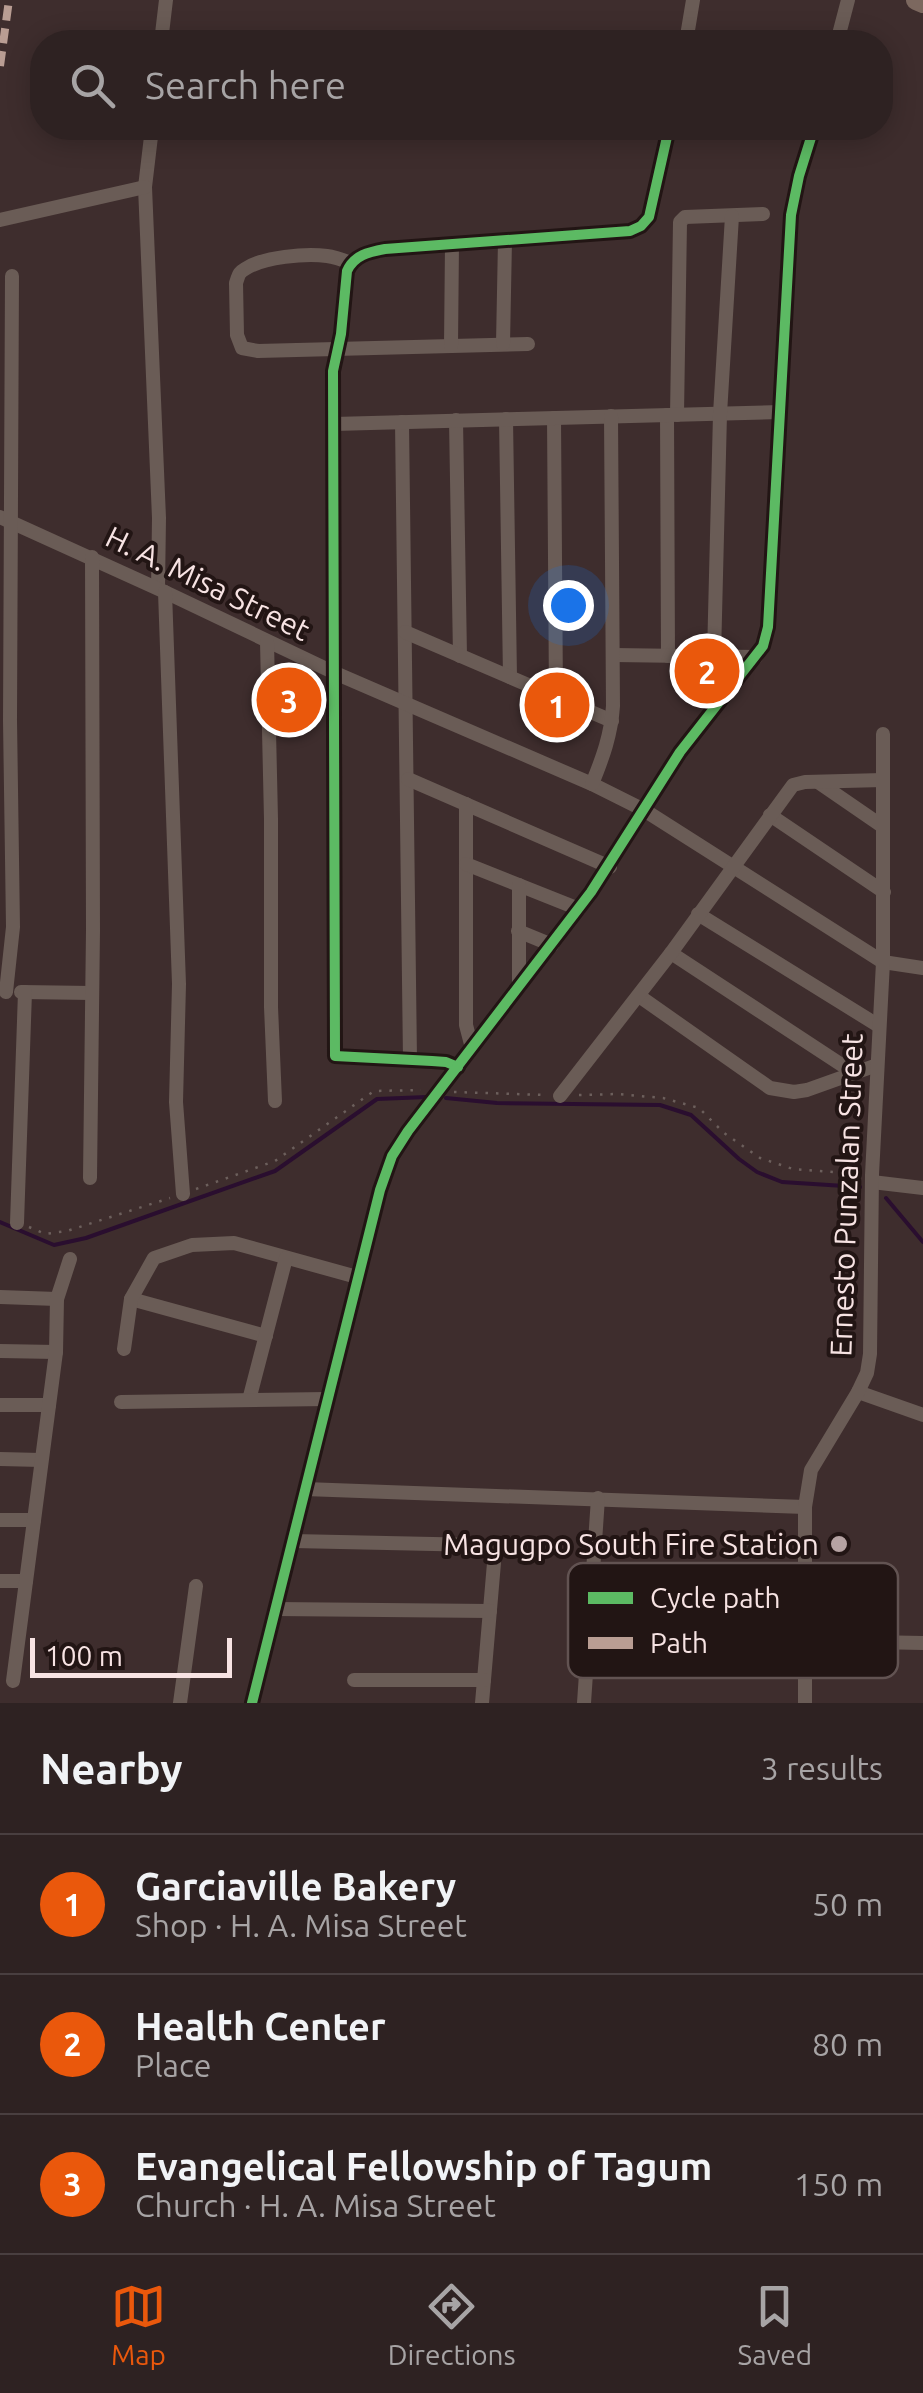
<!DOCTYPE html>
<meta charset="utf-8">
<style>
body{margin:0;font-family:Ubuntu,sans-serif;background:#362a2a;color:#f1f3f6}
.scale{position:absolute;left:30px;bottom:25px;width:202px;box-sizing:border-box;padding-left:10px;border:5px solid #f7e3e3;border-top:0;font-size:28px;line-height:35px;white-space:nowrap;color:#f7e3e3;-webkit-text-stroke:8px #221514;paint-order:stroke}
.you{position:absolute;left:568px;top:605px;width:35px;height:35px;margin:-25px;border:8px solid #fff;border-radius:50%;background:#1a73e8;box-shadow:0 0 0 15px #1a73e833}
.badge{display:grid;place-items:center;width:65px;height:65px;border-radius:50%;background:#ea580c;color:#fff;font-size:32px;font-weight:700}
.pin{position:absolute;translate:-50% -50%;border:5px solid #fff;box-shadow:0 2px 10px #0006}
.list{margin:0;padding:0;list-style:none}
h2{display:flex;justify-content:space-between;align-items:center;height:130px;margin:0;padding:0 40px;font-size:42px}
h2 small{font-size:32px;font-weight:400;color:#a7a4a5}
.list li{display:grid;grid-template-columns:65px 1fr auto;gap:30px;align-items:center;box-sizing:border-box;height:140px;padding:0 40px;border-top:2px solid #493f40}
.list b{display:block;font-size:38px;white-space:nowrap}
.list p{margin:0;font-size:32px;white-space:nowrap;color:#a7a4a5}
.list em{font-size:32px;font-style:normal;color:#a7a4a5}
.icon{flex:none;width:55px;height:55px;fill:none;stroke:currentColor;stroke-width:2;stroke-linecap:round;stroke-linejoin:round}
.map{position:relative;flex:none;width:923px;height:1703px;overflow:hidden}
.search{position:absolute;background:#2e2222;box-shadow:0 5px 25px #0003;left:30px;right:30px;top:30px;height:110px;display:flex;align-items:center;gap:25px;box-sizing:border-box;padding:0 35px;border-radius:40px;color:#a7a4a5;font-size:38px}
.sheet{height:550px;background:#2e2222}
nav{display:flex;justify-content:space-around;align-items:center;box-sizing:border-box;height:140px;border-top:2px solid #493f40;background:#2e2222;font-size:28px;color:#a7a4a5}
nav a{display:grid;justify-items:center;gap:5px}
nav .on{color:#ea580c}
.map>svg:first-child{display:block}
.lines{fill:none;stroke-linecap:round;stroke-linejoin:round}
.stream{stroke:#2a0e2f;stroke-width:4}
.path{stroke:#6c5f5c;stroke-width:2.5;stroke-dasharray:2.5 8;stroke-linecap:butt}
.minor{stroke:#6a5c56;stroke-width:14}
.highway{stroke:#7c685f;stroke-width:20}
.quiet{stroke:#b99d93;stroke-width:8;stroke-dasharray:15 8;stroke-linecap:butt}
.cycleway-casing{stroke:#221514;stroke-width:16}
.cycleway{stroke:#5cba63;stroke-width:10}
.poi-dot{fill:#b6a3a3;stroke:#221514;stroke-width:4}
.labels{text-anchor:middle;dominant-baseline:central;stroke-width:8;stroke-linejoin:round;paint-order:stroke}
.street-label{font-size:30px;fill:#f7e3e3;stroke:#221514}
.poi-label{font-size:30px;fill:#f7e3e3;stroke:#221514;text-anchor:end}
.key{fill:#221514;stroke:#625352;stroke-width:2.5}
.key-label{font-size:28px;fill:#f7e3e3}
</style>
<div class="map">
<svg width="923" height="1703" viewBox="0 0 923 1703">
<rect width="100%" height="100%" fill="#3e2d2d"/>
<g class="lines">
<!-- stream -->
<g class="stream">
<path d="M446,1098l51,5 163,2 31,10 48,44 18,13 25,10 78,5"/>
<path d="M886,1198l37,44"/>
<path d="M0,1222l54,23 32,-7 189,-67 102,-72 50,-2"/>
</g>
<!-- path -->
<g class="path">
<path d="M454,1092l92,3"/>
<path d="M579,1095l38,-1 46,4 36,10 25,25 36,25 33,11 66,5"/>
<path d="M196,1189l79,-28 99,-70 47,-1"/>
<path d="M29,1227l16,7 22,-3 103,-33"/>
</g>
<!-- minor -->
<g class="minor">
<path d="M161,42l5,-42"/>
<path d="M686,42l7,-42"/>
<path d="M837,42l11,-42"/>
<path d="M152,128l-7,59 14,331 -1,70"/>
<path d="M0,220l145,-33"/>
<path d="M351,263c-8,-3 -16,-6 -24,-7 -21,-3 -64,1 -82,13 -7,4 -6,6 -9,14l1,52 5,13 16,3 270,-7"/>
<path d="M503,344l2,-104"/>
<path d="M451,346l1,-102"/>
<path d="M667,415l1,241"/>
<path d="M677,415l3,-193 5,-5 78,-3"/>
<path d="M554,418l2,279"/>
<path d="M506,419l4,258"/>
<path d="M456,420l4,236"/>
<path d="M402,422l8,638"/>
<path d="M334,424l446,-12"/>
<path d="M0,517l165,75 170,81 257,111 52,26 239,152 40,6"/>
<path d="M165,592l14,392 -3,118 7,92"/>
<path d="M405,632l207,89"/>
<path d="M267,642l4,177v188l4,94"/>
<path d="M614,655l142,2"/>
<path d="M714,656l6,-242 12,-198"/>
<path d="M408,779l202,88"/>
<path d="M818,782l64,44"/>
<path d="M592,784c11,-27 19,-49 21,-78l-2,-290"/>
<path d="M466,804v221l6,23"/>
<path d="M770,815l114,77"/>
<path d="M466,864l113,45"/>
<path d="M698,914l181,112"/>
<path d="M518,931l34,14"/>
<path d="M671,953l183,120"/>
<path d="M519,987v-102"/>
<path d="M6,992l7,-65 -3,-207 2,-444"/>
<path d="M21,992l71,1"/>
<path d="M639,996l131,92 24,4 13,-2 70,-25"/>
<path d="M458,1067l-12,-5 -14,-1 -97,-5 -2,-685 8,-37 6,-63c7,-16 22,-19 38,-22l245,-18 11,-5 8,-9 20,-89"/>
<path d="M560,1096l111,-143 122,-168 12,-3 78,-2"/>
<path d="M90,1178l3,-248 -1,-373"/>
<path d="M872,1182l51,6"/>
<path d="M17,1223l8,-231"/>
<path d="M0,1297l57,2"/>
<path d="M131,1299l135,37"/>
<path d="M124,1349l7,-50 23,-41 38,-13 42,-2 123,34"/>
<path d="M0,1351l56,1"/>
<path d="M858,1392l65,23"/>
<path d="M249,1400l37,-142"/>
<path d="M121,1402l206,-3"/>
<path d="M0,1405h49"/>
<path d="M0,1459l41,1"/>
<path d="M305,1489l500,18"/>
<path d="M0,1520h34"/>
<path d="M293,1541l187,4c10,3 13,8 14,18l-12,140"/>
<path d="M593,1574l83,-1"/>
<path d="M0,1581h26"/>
<path d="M275,1609l215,2"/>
<path d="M871,1642l52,1"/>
<path d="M354,1680h130"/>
<path d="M13,1681l43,-329 1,-53 13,-40"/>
<path d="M180,1703l16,-117"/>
<path d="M252,1703l128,-513 12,-34 16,-25 183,-239 89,-140 83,-106 5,-19 23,-412 8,-39 15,-48"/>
<path d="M584,1703l14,-205"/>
<path d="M805,1703v-196l6,-37 47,-78 9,-19 3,-19 2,-179 11,-213v-228"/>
</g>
<!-- highway -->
<path class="highway" d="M916,0l7,3"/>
<!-- quiet -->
<path class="quiet" d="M0,66l9,-66"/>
<!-- cycleway casing -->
<g class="cycleway-casing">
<g id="cycleway">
<path d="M458,1067l-12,-5 -14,-1 -97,-5 -2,-685 8,-37 6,-63c7,-16 22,-19 38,-22l245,-18 11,-5 8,-9 20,-89"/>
<path d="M252,1703l128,-513 12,-34 16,-25 183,-239 89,-140 83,-106 5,-19 23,-412 8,-39 15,-48"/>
</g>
</g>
<!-- cycleway -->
<use href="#cycleway" class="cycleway"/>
</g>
<!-- markers -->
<circle class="poi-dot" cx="839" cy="1544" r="10"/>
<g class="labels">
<!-- street labels -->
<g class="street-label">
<text transform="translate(208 583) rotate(26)">H. A. Misa Street</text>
<text transform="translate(846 1195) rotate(-88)">Ernesto Punzalan Street</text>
</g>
<!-- poi labels -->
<g class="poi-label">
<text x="819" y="1544">Magugpo South Fire Station</text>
</g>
</g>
<!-- legend -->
<rect x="568" y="1563" width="330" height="115" rx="15" class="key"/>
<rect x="588" y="1592" width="45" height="12" fill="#5cba63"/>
<rect x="588" y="1637" width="45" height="12" fill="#b99d93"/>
<g class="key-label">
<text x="650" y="1608">Cycle path</text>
<text x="650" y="1653">Path</text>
</g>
</svg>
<div class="scale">100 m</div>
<div class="you"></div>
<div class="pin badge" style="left:557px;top:705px">1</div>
<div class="pin badge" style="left:707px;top:671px">2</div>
<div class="pin badge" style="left:289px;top:700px">3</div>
<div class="search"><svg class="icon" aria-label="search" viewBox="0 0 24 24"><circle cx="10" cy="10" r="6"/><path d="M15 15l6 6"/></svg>Search here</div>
</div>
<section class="sheet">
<h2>Nearby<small>3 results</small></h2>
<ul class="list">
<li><span class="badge">1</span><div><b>Garciaville Bakery</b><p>Shop · H. A. Misa Street</p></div><em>50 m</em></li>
<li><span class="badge">2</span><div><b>Health Center</b><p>Place</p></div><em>80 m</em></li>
<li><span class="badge">3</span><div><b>Evangelical Fellowship of Tagum</b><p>Church · H. A. Misa Street</p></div><em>150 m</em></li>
</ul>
</section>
<nav>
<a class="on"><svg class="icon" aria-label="map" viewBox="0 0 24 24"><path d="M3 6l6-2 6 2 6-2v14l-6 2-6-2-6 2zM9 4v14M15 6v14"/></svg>Map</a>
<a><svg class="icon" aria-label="directions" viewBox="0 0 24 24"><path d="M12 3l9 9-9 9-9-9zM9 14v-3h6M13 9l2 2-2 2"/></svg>Directions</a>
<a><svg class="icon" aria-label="saved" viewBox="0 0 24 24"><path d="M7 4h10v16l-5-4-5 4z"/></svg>Saved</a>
</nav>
